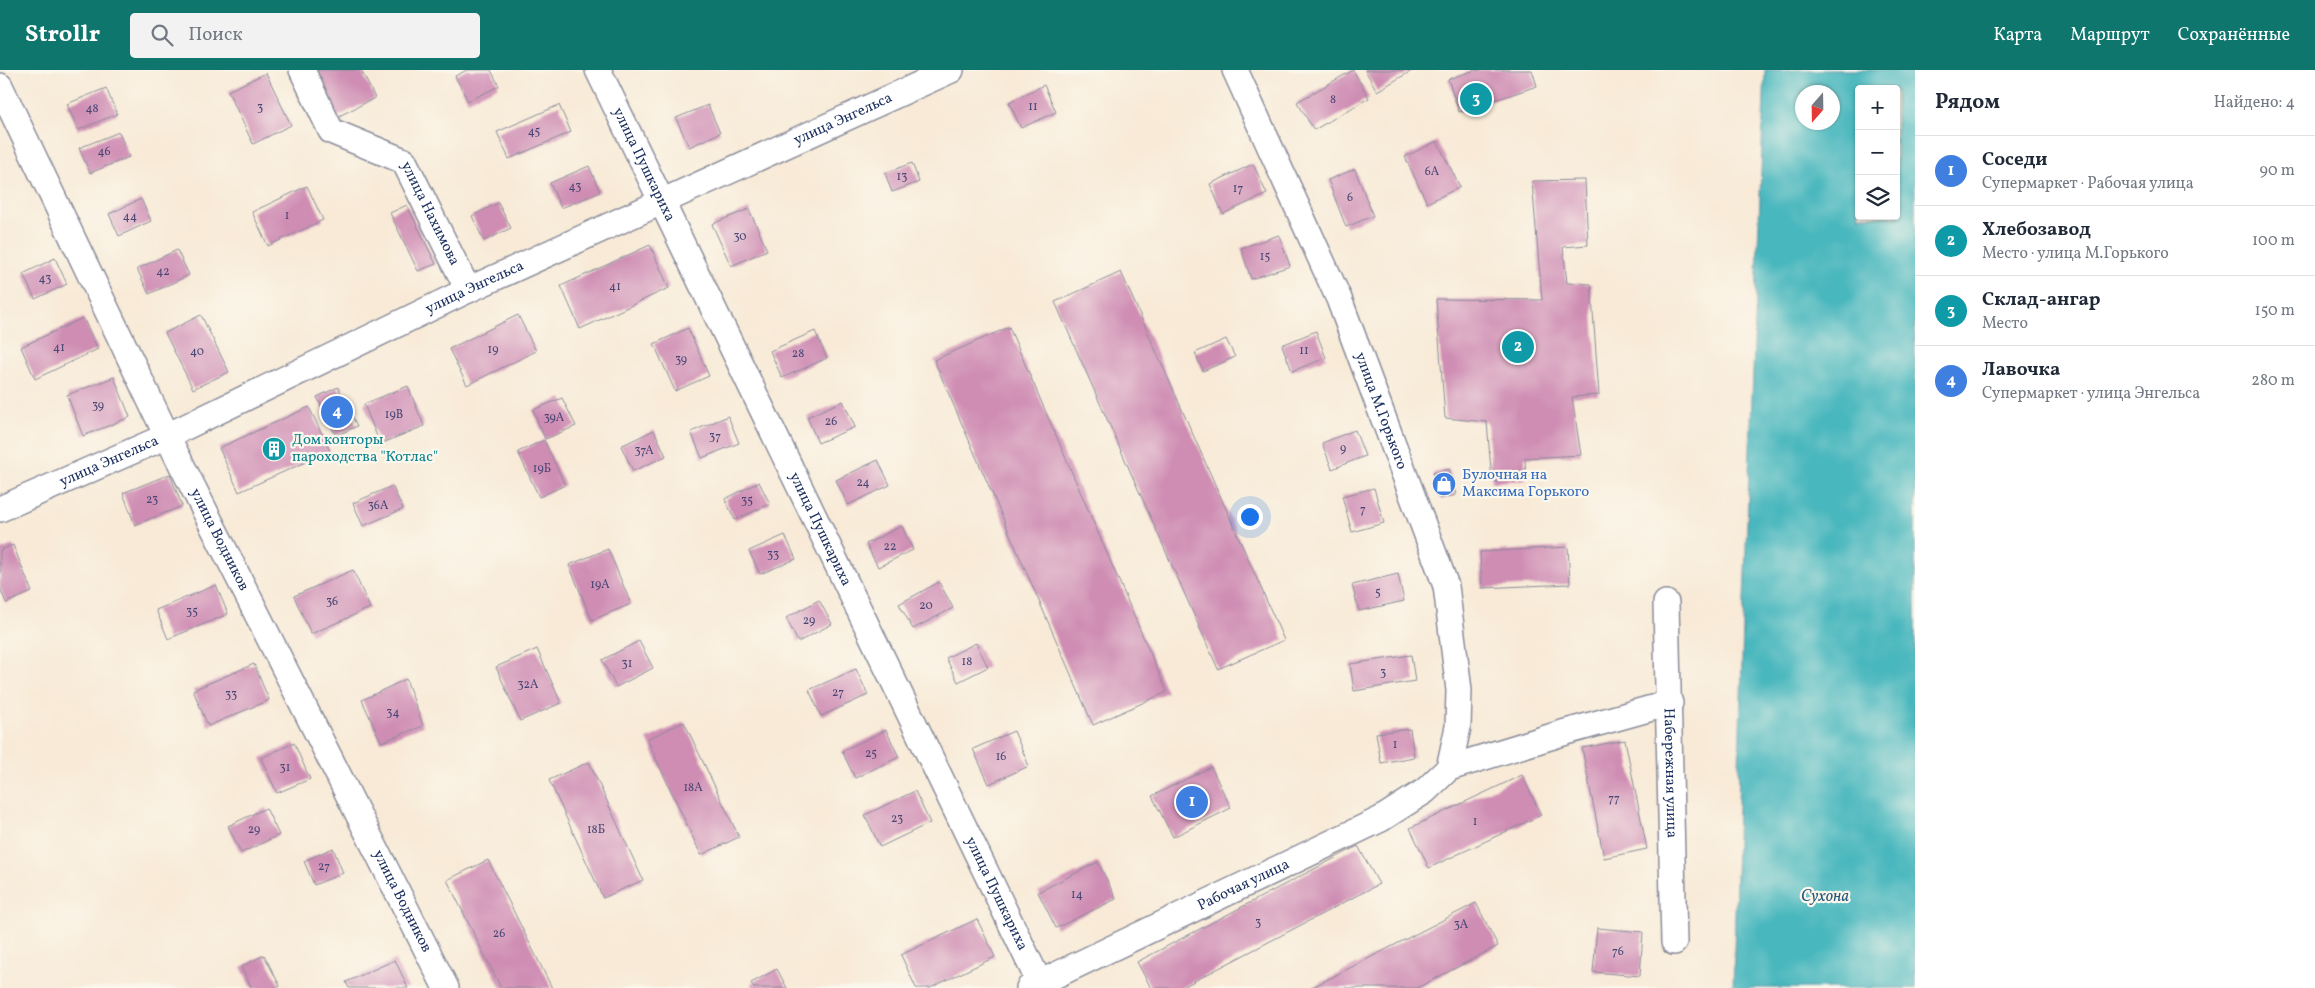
<!DOCTYPE html>
<html lang="ru">
<meta charset="utf-8">
<style>
body{margin:0;font-family:Vollkorn,serif;background:#f2f2f3;color:#1f2937}
.controls{position:absolute;right:15px;top:15px;display:grid;overflow:hidden;border-radius:5px;box-shadow:0 1px 4px #0004}
.controls button{width:45px;height:45px;display:grid;place-items:center;padding:0;border:0;border-bottom:1px solid #e0e1e3;background:#fff;color:#1f2937;font:25px sans-serif}
.compass{position:absolute;left:1795px;top:15px;width:45px;height:45px;border-radius:50%;background:#fff;box-shadow:0 1px 4px #0004;rotate:200deg}
.you{position:absolute;left:1249px;top:446px;width:18px;height:18px;margin:-12px;border:4px solid #fff;border-radius:50%;background:#1a73e8;box-shadow:0 0 0 8px #1a73e833}
.badge{display:grid;place-items:center;width:32px;height:32px;border-radius:50%;background:#0f766e;color:#fff;font-size:16px;font-weight:700}
.pin{position:absolute;translate:-50% -50%;border:2px solid #fff;box-shadow:0 1px 5px #0006}
.list{margin:0;padding:0;list-style:none}
h2{display:flex;justify-content:space-between;align-items:center;height:65px;margin:0;padding:0 20px;font-size:21px}
h2 small{font-size:16px;font-weight:400;color:#747a83}
.list li{display:grid;grid-template-columns:32px 1fr auto;gap:15px;align-items:center;box-sizing:border-box;height:70px;padding:0 20px;border-top:1px solid #e0e1e3}
.list b{display:block;font-size:19px;white-space:nowrap}
.list p{margin:0;font-size:16px;white-space:nowrap;color:#747a83}
.list em{font-size:16px;font-style:normal;color:#747a83}
.icon{flex:none;width:28px;height:28px;fill:none;stroke:currentColor;stroke-width:2;stroke-linecap:round;stroke-linejoin:round}
.map{position:relative;flex:none;width:1915px;height:918px;overflow:hidden}
header{display:flex;align-items:center;gap:30px;box-sizing:border-box;height:70px;padding:0 25px;background:#0f766e;color:#fff}
header strong{font-size:24px}
nav{display:flex;gap:28px;margin-inline-start:auto;font-size:18px}
.search{width:350px;height:45px;background:#f2f2f3;display:flex;align-items:center;gap:12px;box-sizing:border-box;padding:0 18px;border-radius:5px;color:#747a83;font-size:19px}
main{display:flex}
aside{flex:1;background:#fff}
.map>svg:first-child{display:block}
.water{fill:#48b7be;stroke:#32738e;fill-rule:evenodd}
.building{fill:#cf8db4}
.lines{fill:none;stroke-linecap:round;stroke-linejoin:round}
.minor-casing{stroke:#8a8c9a;stroke-width:28}
.minor{stroke:#fff;stroke-width:25}
.labels{text-anchor:middle;dominant-baseline:central;stroke-width:4.5;stroke-linejoin:round;paint-order:stroke}
.number-label{font-size:12px;fill:#484674}
.street-label{font-size:15px;fill:#1b2f5e;stroke:#fbf7ec}
.culture-label{font-size:15px;fill:#0d838f;stroke:#fbf7ec;text-anchor:start}
.shop-label{font-size:15px;fill:#366cbe;stroke:#fbf7ec;text-anchor:start}
.water-label{font-size:16px;font-style:italic;fill:#28587b;stroke:#fbf7ec}
</style>
<header>
<strong>Strollr</strong>
<div class="search"><svg class="icon" aria-label="search" viewBox="0 0 24 24"><circle cx="10" cy="10" r="6"/><path d="M15 15l6 6"/></svg>Поиск</div>
<nav><a>Карта</a><a>Маршрут</a><a>Сохранённые</a></nav>
</header>
<main>
<div class="map">
<svg width="1915" height="918" viewBox="0 0 1915 918">
<rect width="100%" height="100%" fill="#fbf7ec"/>
<filter id="ink" filterUnits="userSpaceOnUse"><feTurbulence type="fractalNoise" baseFrequency=".02" numOctaves="2"/><feDisplacementMap in="SourceGraphic" scale="10" xChannelSelector="R" yChannelSelector="G"/><feConvolveMatrix kernelMatrix="1 2 1 2 8 2 1 2 1" color-interpolation-filters="sRGB"/></filter>
<filter id="wash" filterUnits="userSpaceOnUse"><feTurbulence type="fractalNoise" baseFrequency=".0096" numOctaves="4" result="noise"/><feDisplacementMap in="SourceGraphic" scale="20" xChannelSelector="R" yChannelSelector="G"/><feGaussianBlur stdDeviation="1.12" result="paint"/><feColorMatrix in="noise" values="0 0 0 0 0 0 0 0 0 0 0 0 0 0 0 0 0 1.4 0 .05"/><feComposite in="paint" operator="in"/></filter>
<g filter="url(#wash)">
<rect width="100%" height="100%" fill="#f8ead7"/>
<!-- water -->
<path class="water" d="M1765,0h150v918h-182l10,-364zM1859,19h37v127h-37zM1802,22h30v30h-30z"/>
<g id="blocks">
<!-- building -->
<g class="building">
<path d="M314,0h47l14,28 -38,19z"/>
<path d="M467,0h24l8,16 -31,15 -13,-25z"/>
<path d="M1353,0l16,28 -55,32 -17,-28z"/>
<path d="M1365,0h48l-36,21z"/>
<path d="M1475,0h57l5,16 -78,26 -11,-33z"/>
<path d="M266,3l25,52 -38,19 -25,-53z"/>
<path d="M1044,15l12,27 -35,16 -12,-26z"/>
<path d="M106,18l11,26 -39,16 -11,-26z"/>
<path d="M559,35l12,27 -62,27 -12,-27z"/>
<path d="M708,35l12,28 -31,14 -13,-29z"/>
<path d="M119,62l10,25 -39,16 -11,-25z"/>
<path d="M1437,71l23,46 -33,16 -22,-46z"/>
<path d="M912,93l7,19 -27,10 -7,-19z"/>
<path d="M1253,94l14,30 -44,20 -13,-30z"/>
<path d="M589,96l11,26 -39,16 -11,-25z"/>
<path d="M1355,99l18,47 -27,11 -18,-47z"/>
<path d="M1585,110l3,65 -25,2 4,36 24,1 8,111 -27,2 9,58 -56,3 1,22 -34,2 -5,-60 -42,-4 -9,-119 106,1 -10,-119z"/>
<path d="M307,116l16,34 -55,26 -16,-34z"/>
<path d="M141,129l10,22 -32,15 -10,-22z"/>
<path d="M498,133l13,25 -27,13 -12,-25z"/>
<path d="M407,135l29,59 -18,7 -28,-58z"/>
<path d="M749,139l18,41 -36,16 -19,-42z"/>
<path d="M1279,165l11,31 -39,13 -10,-31z"/>
<path d="M650,175l19,43 -89,41 -19,-43z"/>
<path d="M177,180l12,25 -40,19 -12,-25z"/>
<path d="M55,188l12,26 -32,15 -12,-25z"/>
<path d="M1121,202l163,368 -66,29 -163,-367z"/>
<path d="M201,245l28,57 -36,17 -28,-56z"/>
<path d="M518,245l18,36 -69,34 -18,-36z"/>
<path d="M83,248l15,31 -63,30 -14,-32z"/>
<path d="M1009,257l158,365 -74,33 -159,-365z"/>
<path d="M688,258l21,48 -34,15 -21,-47z"/>
<path d="M815,261l12,27 -45,20 -12,-27z"/>
<path d="M1316,261l10,27 -34,13 -10,-26z"/>
<path d="M1226,269l9,18 -32,14 -8,-18z"/>
<path d="M114,307l16,40 -47,19 -16,-41z"/>
<path d="M408,316l16,40 -44,18 -16,-40z"/>
<path d="M338,317l19,39 -21,10 -19,-39z"/>
<path d="M562,328l14,28 -31,13 -12,-29z"/>
<path d="M843,331l12,26 -37,16 -11,-26z"/>
<path d="M309,337l21,44 -91,41 -20,-44z"/>
<path d="M728,346l11,27 -37,15 -11,-26z"/>
<path d="M654,360l12,26 -33,15 -12,-25z"/>
<path d="M1355,360l10,26 -33,13 -10,-26z"/>
<path d="M544,370l21,45 -26,12 -21,-45z"/>
<path d="M878,390l12,25 -42,20 -12,-25z"/>
<path d="M1449,399l7,26 -16,4 -7,-26z"/>
<path d="M170,404l12,32 -47,19 -12,-32z"/>
<path d="M759,412l11,22 -35,16 -10,-21z"/>
<path d="M392,416l11,23 -40,17 -10,-23z"/>
<path d="M1374,418l10,35 -32,9 -10,-36z"/>
<path d="M902,456l11,24 -35,17 -12,-23z"/>
<path d="M785,465l11,24 -36,15 -11,-23z"/>
<path d="M13,475l19,47 -26,11 -6,-15v-38z"/>
<path d="M1568,477l2,37 -88,4 -2,-36z"/>
<path d="M608,479l23,55 -39,16 -23,-55z"/>
<path d="M353,500l17,38 -59,26 -17,-38z"/>
<path d="M1398,504l6,27 -45,10 -7,-26z"/>
<path d="M939,512l14,26 -40,21 -14,-25z"/>
<path d="M216,515l12,29 -60,25 -12,-29z"/>
<path d="M819,530l13,24 -34,18 -12,-24z"/>
<path d="M639,571l14,27 -37,19 -14,-27z"/>
<path d="M976,573l12,24 -30,15 -12,-24z"/>
<path d="M537,579l24,54 -41,18 -24,-54z"/>
<path d="M1411,585l4,26 -61,10 -4,-27z"/>
<path d="M254,594l15,36 -61,26 -15,-36z"/>
<path d="M856,599l12,26 -47,21 -12,-26z"/>
<path d="M406,609l17,47 -42,16 -19,-42z"/>
<path d="M684,652l55,115 -38,18 -54,-116z"/>
<path d="M1410,659l4,28 -33,6 -5,-30z"/>
<path d="M886,660l13,27 -44,21 -13,-27z"/>
<path d="M1014,661l15,35 -40,18 -16,-35z"/>
<path d="M1625,670l22,109 -43,9 -22,-110z"/>
<path d="M294,673l16,36 -33,14 -16,-35z"/>
<path d="M589,692l54,118 -40,18 -54,-118z"/>
<path d="M1211,697l20,41 -58,29 -21,-41z"/>
<path d="M1522,705l19,40 -112,53 -19,-40z"/>
<path d="M915,721l15,32 -50,24 -15,-32z"/>
<path d="M266,738l13,27 -38,18 -13,-27z"/>
<path d="M1358,776l21,38 -198,104h-30l-14,-26z"/>
<path d="M333,778l10,25 -29,12 -10,-24z"/>
<path d="M488,790l64,128h-51l-54,-108z"/>
<path d="M1098,792l18,37 -60,29 -18,-36z"/>
<path d="M1476,833l22,43 -81,42h-106z"/>
<path d="M977,849l18,38 -65,31h-14l-15,-33z"/>
<path d="M1597,858l46,4 -3,44 -47,-4z"/>
<path d="M264,885l16,31 -4,2h-24l-11,-21z"/>
<path d="M395,890l13,28h-59l-3,-6z"/>
<path d="M777,899l10,19h-33l-3,-5z"/>
</g>
</g>
</g>
<g filter="url(#ink)">
<use href="#blocks" fill-opacity="0" stroke="#8a8c9a" stroke-width="1"/>
<g class="lines">
<!-- minor casing -->
<g class="minor-casing">
<g id="minor">
<path id="s1" d="M302,0l29,61 73,30 64,129"/>
<path id="s2" d="M598,0l444,918"/>
<path id="s3" d="M1235,0l104,229 107,287 13,104 -1,37 -9,41"/>
<path id="s4" d="M0,16l167,350 279,552"/>
<path id="s5" d="M0,439l167,-73 301,-146 483,-220"/>
<path id="s6" d="M1666,533l8,339"/>
<path id="s7" d="M1029,918l352,-169 44,-28 24,-23 117,-36 104,-29"/>
</g>
</g>
<!-- minor -->
<use href="#minor" class="minor"/>
</g>
</g>
<!-- icons -->
<defs>
<g id="building-disc" transform="scale(1.25)"><circle r="9.5" fill="#0f9aa8" stroke="#fbf7ec"/><path d="M-4-6H4V6H1V3H-1V6H-4ZM-2.5-4.3h1.7v1.8h-1.7ZM.8-4.3h1.7v1.8H.8ZM-2.5-1h1.7V.8h-1.7ZM.8-1h1.7V.8H.8Z" fill="#fff"/></g>
<g id="shop-disc" transform="scale(1.25)"><circle r="9.5" fill="#3f7fe0" stroke="#fbf7ec"/><path d="M-5-2.5h2.3a2.7 3.5 0 0 1 5.4 0H5L5.5 6h-11ZM-1.5-2.5h3a1.5 2.3 0 0 0-3 0Z" fill="#fff"/></g>
</defs>
<g fill-rule="evenodd">
<use href="#building-disc" x="274" y="379"/>
<use href="#shop-disc" x="1444" y="414"/>
</g>
<g class="labels">
<!-- number labels -->
<g class="number-label">
<text x="1333" y="30">8</text>
<text x="1033" y="37">11</text>
<text x="260" y="38">3</text>
<text x="92" y="39">48</text>
<text x="534" y="62">45</text>
<text x="104" y="82">46</text>
<text x="1432" y="102">6А</text>
<text x="902" y="107">13</text>
<text x="575" y="117">43</text>
<text x="1238" y="119">17</text>
<text x="1350" y="128">6</text>
<text x="287" y="146">1</text>
<text x="130" y="147">44</text>
<text x="740" y="167">30</text>
<text x="1265" y="187">15</text>
<text x="163" y="202">42</text>
<text x="45" y="209">43</text>
<text x="615" y="217">41</text>
<text x="59" y="278">41</text>
<text x="493" y="280">19</text>
<text x="1304" y="281">11</text>
<text x="197" y="282">40</text>
<text x="798" y="284">28</text>
<text x="681" y="290">39</text>
<text x="98" y="336">39</text>
<text x="394" y="345">19В</text>
<text x="554" y="348">39А</text>
<text x="831" y="352">26</text>
<text x="715" y="367">37</text>
<text x="1343" y="379">9</text>
<text x="644" y="381">37А</text>
<text x="542" y="399">19Б</text>
<text x="863" y="413">24</text>
<text x="152" y="430">23</text>
<text x="747" y="431">35</text>
<text x="378" y="436">36А</text>
<text x="1363" y="440">7</text>
<text x="890" y="477">22</text>
<text x="773" y="485">33</text>
<text x="600" y="515">19А</text>
<text x="1378" y="523">5</text>
<text x="332" y="532">36</text>
<text x="926" y="536">20</text>
<text x="192" y="542">35</text>
<text x="809" y="551">29</text>
<text x="967" y="592">18</text>
<text x="627" y="594">31</text>
<text x="1383" y="603">3</text>
<text x="528" y="615">32А</text>
<text x="838" y="623">27</text>
<text x="231" y="625">33</text>
<text x="393" y="643">34</text>
<text x="1395" y="675">1</text>
<text x="871" y="684">25</text>
<text x="1001" y="687">16</text>
<text x="285" y="698">31</text>
<text x="693" y="718">18А</text>
<text x="1614" y="729">77</text>
<text x="897" y="749">23</text>
<text x="1475" y="752">1</text>
<text x="254" y="760">29</text>
<text x="596" y="760">18Б</text>
<text x="324" y="797">27</text>
<text x="1077" y="825">14</text>
<text x="1258" y="853">3</text>
<text x="1461" y="855">3А</text>
<text x="499" y="864">26</text>
<text x="1618" y="882">76</text>
</g>
<!-- street labels -->
<g class="street-label">
<text stroke="none"><textPath href="#s5" startOffset="929">улица Энгельса</textPath></text>
<text stroke="none"><textPath href="#s2" startOffset="105">улица Пушкариха</textPath></text>
<text stroke="none"><textPath href="#s1" startOffset="205">улица Нахимова</textPath></text>
<text stroke="none"><textPath href="#s5" startOffset="524">улица Энгельса</textPath></text>
<text stroke="none"><textPath href="#s3" startOffset="371">улица М.Горького</textPath></text>
<text stroke="none"><textPath href="#s5" startOffset="119">улица Энгельса</textPath></text>
<text stroke="none"><textPath href="#s2" startOffset="510">улица Пушкариха</textPath></text>
<text stroke="none"><textPath href="#s4" startOffset="504">улица Водников</textPath></text>
<text stroke="none"><textPath href="#s6" startOffset="170">Набережная улица</textPath></text>
<text stroke="none"><textPath href="#s7" startOffset="238">Рабочая улица</textPath></text>
<text stroke="none"><textPath href="#s2" startOffset="915">улица Пушкариха</textPath></text>
<text stroke="none"><textPath href="#s4" startOffset="909">улица Водников</textPath></text>
</g>
<!-- culture labels -->
<g class="culture-label">
<text x="292" y="370">Дом конторы<tspan x="292" dy="17">пароходства "Котлас"</tspan></text>
</g>
<!-- shop labels -->
<g class="shop-label">
<text x="1462" y="405">Булочная на<tspan x="1462" dy="17">Максима Горького</tspan></text>
</g>
<!-- water labels -->
<g class="water-label">
<text x="1825" y="827">Сухона</text>
</g>
</g>
</svg>
<div class="controls">
<button>+</button>
<button>−</button>
<button><svg class="icon" aria-label="layers" viewBox="0 0 24 24"><path d="M12 4l9 5-9 5-9-5zM3 14l9 5 9-5"/></svg></button>
</div>
<svg class="compass" viewBox="-18 -18 36 36"><path d="M0-13l5 13h-10z" fill="#e53935"/><path d="M0 13l5-13h-10z" fill="#747a83"/></svg>
<div class="you"></div>
<div class="pin badge" style="left:1192px;top:732px;background:#3f7fe0">1</div>
<div class="pin badge" style="left:1518px;top:277px;background:#0f9aa8">2</div>
<div class="pin badge" style="left:1476px;top:29px;background:#0f9aa8">3</div>
<div class="pin badge" style="left:337px;top:342px;background:#3f7fe0">4</div>
</div>
<aside>
<h2>Рядом<small>Найдено: 4</small></h2>
<ul class="list">
<li><span class="badge" style="background:#3f7fe0">1</span><div><b>Соседи</b><p>Супермаркет · Рабочая улица</p></div><em>90 m</em></li>
<li><span class="badge" style="background:#0f9aa8">2</span><div><b>Хлебозавод</b><p>Место · улица М.Горького</p></div><em>100 m</em></li>
<li><span class="badge" style="background:#0f9aa8">3</span><div><b>Склад-ангар</b><p>Место</p></div><em>150 m</em></li>
<li><span class="badge" style="background:#3f7fe0">4</span><div><b>Лавочка</b><p>Супермаркет · улица Энгельса</p></div><em>280 m</em></li>
</ul>
</aside>
</main>
